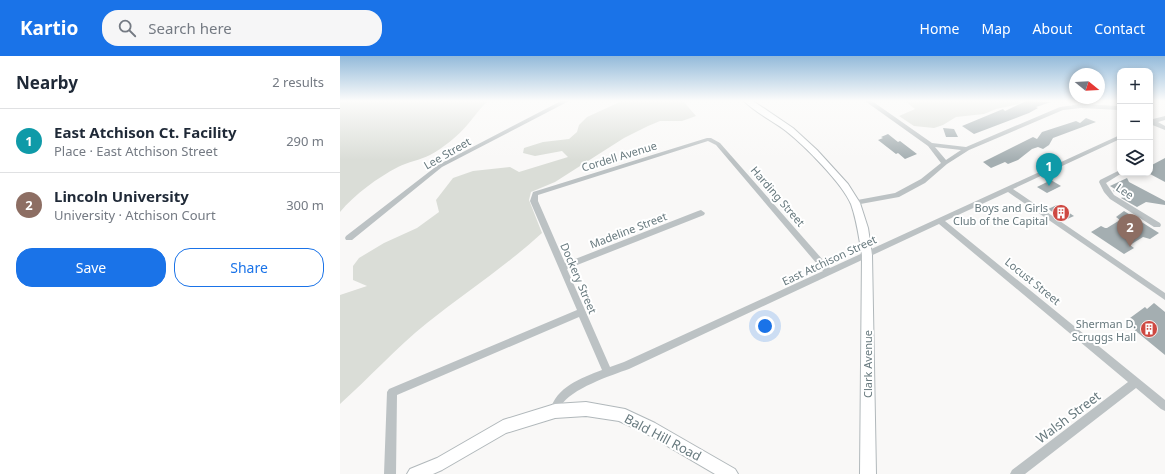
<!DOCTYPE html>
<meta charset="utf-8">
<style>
body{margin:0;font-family:"Noto Sans",sans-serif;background:#f6f6f7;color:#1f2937}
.controls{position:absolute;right:12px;top:12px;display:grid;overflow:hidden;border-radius:8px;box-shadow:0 2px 6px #0003}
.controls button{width:36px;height:36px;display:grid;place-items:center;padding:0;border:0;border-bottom:1px solid #e0e1e3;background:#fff;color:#1f2937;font:20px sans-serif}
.compass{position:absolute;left:729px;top:12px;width:36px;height:36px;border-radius:50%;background:#fff;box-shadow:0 2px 6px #0003;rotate:108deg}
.you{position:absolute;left:425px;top:270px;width:14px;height:14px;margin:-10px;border:3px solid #fff;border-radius:50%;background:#1a73e8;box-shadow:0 0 0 6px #1a73e833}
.badge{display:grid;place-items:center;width:26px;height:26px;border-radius:50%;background:#1a73e8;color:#fff;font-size:13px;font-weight:700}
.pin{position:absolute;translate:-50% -33px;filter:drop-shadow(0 1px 2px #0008)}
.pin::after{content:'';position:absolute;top:21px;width:14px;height:12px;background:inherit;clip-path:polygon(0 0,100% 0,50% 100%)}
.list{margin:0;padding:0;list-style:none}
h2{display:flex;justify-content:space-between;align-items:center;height:52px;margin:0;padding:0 16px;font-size:17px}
h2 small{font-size:13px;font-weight:400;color:#747a83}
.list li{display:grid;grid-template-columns:26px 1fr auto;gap:12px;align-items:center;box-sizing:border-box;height:64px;padding:0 16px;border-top:1px solid #e0e1e3}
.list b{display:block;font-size:15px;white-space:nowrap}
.list p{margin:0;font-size:13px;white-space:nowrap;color:#747a83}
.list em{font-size:13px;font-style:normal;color:#747a83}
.actions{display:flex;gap:8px;padding:12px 16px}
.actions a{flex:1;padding:9px 0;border:1px solid #1a73e8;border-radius:16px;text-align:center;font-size:14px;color:#1a73e8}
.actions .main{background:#1a73e8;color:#fff}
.icon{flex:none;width:22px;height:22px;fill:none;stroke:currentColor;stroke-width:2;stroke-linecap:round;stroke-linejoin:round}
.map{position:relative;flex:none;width:825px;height:418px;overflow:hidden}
header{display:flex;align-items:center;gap:24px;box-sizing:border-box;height:56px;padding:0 20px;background:#1a73e8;color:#fff}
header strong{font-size:19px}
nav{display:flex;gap:22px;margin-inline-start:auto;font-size:14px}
.search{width:280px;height:36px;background:#f6f6f7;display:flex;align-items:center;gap:10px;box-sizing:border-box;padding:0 14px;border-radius:16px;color:#747a83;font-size:15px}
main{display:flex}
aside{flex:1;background:#fff}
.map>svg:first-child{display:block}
.green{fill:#daddd7}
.building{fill:#a4aeb1}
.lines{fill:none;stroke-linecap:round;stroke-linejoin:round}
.secondary-casing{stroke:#b1b8bb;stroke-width:2}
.street{fill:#bcc2c4;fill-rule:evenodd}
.secondary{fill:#fff;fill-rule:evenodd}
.labels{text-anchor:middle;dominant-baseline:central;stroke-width:4;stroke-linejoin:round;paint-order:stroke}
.street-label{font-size:11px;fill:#67797e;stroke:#fff}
.poi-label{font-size:11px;fill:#67797e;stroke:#fff;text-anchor:end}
.near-street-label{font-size:13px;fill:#67797e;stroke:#fff}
</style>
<header>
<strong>Kartio</strong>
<div class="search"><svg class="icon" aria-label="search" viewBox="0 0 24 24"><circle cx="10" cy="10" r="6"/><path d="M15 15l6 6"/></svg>Search here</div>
<nav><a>Home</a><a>Map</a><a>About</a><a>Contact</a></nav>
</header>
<main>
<aside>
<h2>Nearby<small>2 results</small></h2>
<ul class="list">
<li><span class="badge" style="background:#0f9aa8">1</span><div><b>East Atchison Ct. Facility</b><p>Place · East Atchison Street</p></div><em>290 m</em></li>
<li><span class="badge" style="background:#8d6e63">2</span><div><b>Lincoln University</b><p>University · Atchison Court</p></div><em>300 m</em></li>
</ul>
<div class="actions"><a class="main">Save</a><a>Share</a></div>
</aside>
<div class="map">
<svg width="825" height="418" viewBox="0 0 825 418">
<rect width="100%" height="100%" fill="#f9f8f7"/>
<!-- green -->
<g class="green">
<path d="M9,45h139c-8,7 -13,15 -20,23 -10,12 -25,24 -38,31 -10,5 -22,7 -32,12 -21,11 -43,27 -58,45v-110z"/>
<path d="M282,45h61l13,15 -14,5h-22l-12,5 -24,12 -69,44 -24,10 -2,8 13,33c-36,33 -77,60 -115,90 -31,25 -58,55 -87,81v-109l27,-9 -14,-6v-14l6,-8 25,-15 33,-15 22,-16 -3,-12 17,-22 20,-7 37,-4 9,5 49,-15 -6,-6 -27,5 -12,-3 1,-5 19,-6 26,-3 8,-7 2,-7 8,-8z"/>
<path d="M565,45h117l-3,3 -23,5 -12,5 -28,3 -13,8 -9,3 -20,-2 -15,-10 16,-7z"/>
</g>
<!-- building -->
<g class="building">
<path d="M686,45l25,1 -15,5 2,1 -9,5 -55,21 -12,-8 41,-17 2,2z"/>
<path d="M746,62l10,4 -43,16 -4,7 -6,4 -5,-2 -6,2 -14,11 -10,4 -3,-2 -14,6 -8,-6 50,-25 4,2 5,-7 34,-11 4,2z"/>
<path d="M603,72l11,1 4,8h-12z"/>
<path d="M548,78l10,8 2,-1 17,13 -12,5 -7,-6 -2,1 -18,-14 5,-2 -2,-1z"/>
<path d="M825,102v24l-15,-8v-8z"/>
<path d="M787,122l2,4 36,19v4l-19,-3 -9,5 -16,-9 4,-2 -12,-5 2,-2 -5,-3z"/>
<path d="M711,124l10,6 -14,7 -10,-6z"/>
<path d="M717,149l17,11 -9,4 -17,-11z"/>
<path d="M784,155l35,22 -9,6 -7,-2 -13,8 4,3 -10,6 -33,-22 10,-6 4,2h2l13,-8 -4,-3z"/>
<path d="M814,247l11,9v43l-39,-32 6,-4 -2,-1 15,-11 2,2z"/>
</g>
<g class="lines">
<!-- secondary casing -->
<g class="secondary-casing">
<g id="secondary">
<path d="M404,45h9l40,27 24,22 31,34 12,19 8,25 4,27 4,219h-16l2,-219c-3,-17 -5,-34 -11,-51 -9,-21 -46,-58 -65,-73 -13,-10 -30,-18 -42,-30z"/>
<path d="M246,346l39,7 30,14 80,46 3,5h-23l-70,-41 -26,-12 -33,-5 -31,2 -49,15 -64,37 -9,4h-26l3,-5 27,-11 66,-38 52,-16z"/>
</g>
</g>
<!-- street -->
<g class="street">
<path d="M221,45h8l-127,66 -90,73h-6l-1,-2 1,-2 92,-71z"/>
<path d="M525,45h7l60,42 34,4 94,-40 21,-3 39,2v4l-39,-2 -18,2 -94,40 -22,14 -22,19 -26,14 -44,8h-3l-1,-2 1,-2 43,-8 26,-14 20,-16 -13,-17zM595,91l26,3 -15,10z"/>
<path d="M825,60v4l-7,2 7,4v4l-15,-6v-6l3,1z"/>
<path d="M780,79v4l-107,50 152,104v7l-157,-108 -63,29 220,179v11l-4,-2 -25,-21 -111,86h-15l2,-4 116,-88 -189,-158 -310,145c-17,6 -59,20 -68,37 -1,2 -1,6 -2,8l-4,2 -4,-2 -1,-3c6,-24 31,-33 52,-41l-23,-53 -182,78 -1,79h-12l3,-82 2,-3 188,-79 -47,-109 3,-9 174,-54h4l9,5 110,125zM368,85l8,4 107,126 -199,91 -14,5 -43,-98 137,-54 1,-2 -4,-3 -3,1 -133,52 -27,-62v-6z"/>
<path d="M780,114v3h2l-16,10 8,12 46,28 1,2 -1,2h-6l-44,-28 -6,-7 -5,-10 1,-2z"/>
</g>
<!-- secondary -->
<use href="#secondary" class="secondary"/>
</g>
<!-- sky -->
<linearGradient id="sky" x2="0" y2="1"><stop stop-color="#93bada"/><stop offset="0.43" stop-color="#fcfcfb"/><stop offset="1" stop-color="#fcfcfb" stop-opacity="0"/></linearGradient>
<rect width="825" height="104" fill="url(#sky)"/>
<!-- icons -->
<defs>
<g id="building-disc" transform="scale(0.9)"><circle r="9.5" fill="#ce4841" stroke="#fff"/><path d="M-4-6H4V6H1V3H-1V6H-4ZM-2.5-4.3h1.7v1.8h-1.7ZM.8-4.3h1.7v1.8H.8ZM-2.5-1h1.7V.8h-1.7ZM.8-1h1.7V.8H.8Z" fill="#fff"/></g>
</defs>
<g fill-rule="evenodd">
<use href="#building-disc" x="721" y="157"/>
<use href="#building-disc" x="809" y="273"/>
</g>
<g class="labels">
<!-- street labels -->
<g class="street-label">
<text transform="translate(107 97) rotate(-30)">Lee Street</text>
<text transform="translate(279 100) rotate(-17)">Cordell Avenue</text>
<text transform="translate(785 135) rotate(34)">Lee</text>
<text transform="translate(438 140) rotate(49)">Harding Street</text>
<text transform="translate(288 174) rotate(-21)">Madeline Street</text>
<text transform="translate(489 204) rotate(-25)">East Atchison Street</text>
<text transform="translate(239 222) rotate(67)">Dockery Street</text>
<text transform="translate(693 225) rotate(39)">Locust Street</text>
<text transform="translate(527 308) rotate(-90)">Clark Avenue</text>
</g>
<!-- poi labels -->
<g class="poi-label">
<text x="708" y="151">Boys and Girls<tspan x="708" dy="13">Club of the Capital</tspan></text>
<text x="796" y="267">Sherman D.<tspan x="796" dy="13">Scruggs Hall</tspan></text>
</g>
<!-- near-street labels -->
<g class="near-street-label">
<text transform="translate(728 361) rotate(-37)">Walsh Street</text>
<text transform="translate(323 381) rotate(28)">Bald Hill Road</text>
</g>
</g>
</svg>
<div class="controls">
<button>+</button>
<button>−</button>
<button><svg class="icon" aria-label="layers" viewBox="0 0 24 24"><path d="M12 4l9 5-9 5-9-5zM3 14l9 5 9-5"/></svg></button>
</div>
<svg class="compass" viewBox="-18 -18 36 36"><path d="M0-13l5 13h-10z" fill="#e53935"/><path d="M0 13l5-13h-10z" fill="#747a83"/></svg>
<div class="you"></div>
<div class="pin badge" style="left:709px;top:130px;background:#0f9aa8">1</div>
<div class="pin badge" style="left:790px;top:191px;background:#8d6e63">2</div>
</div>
</main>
